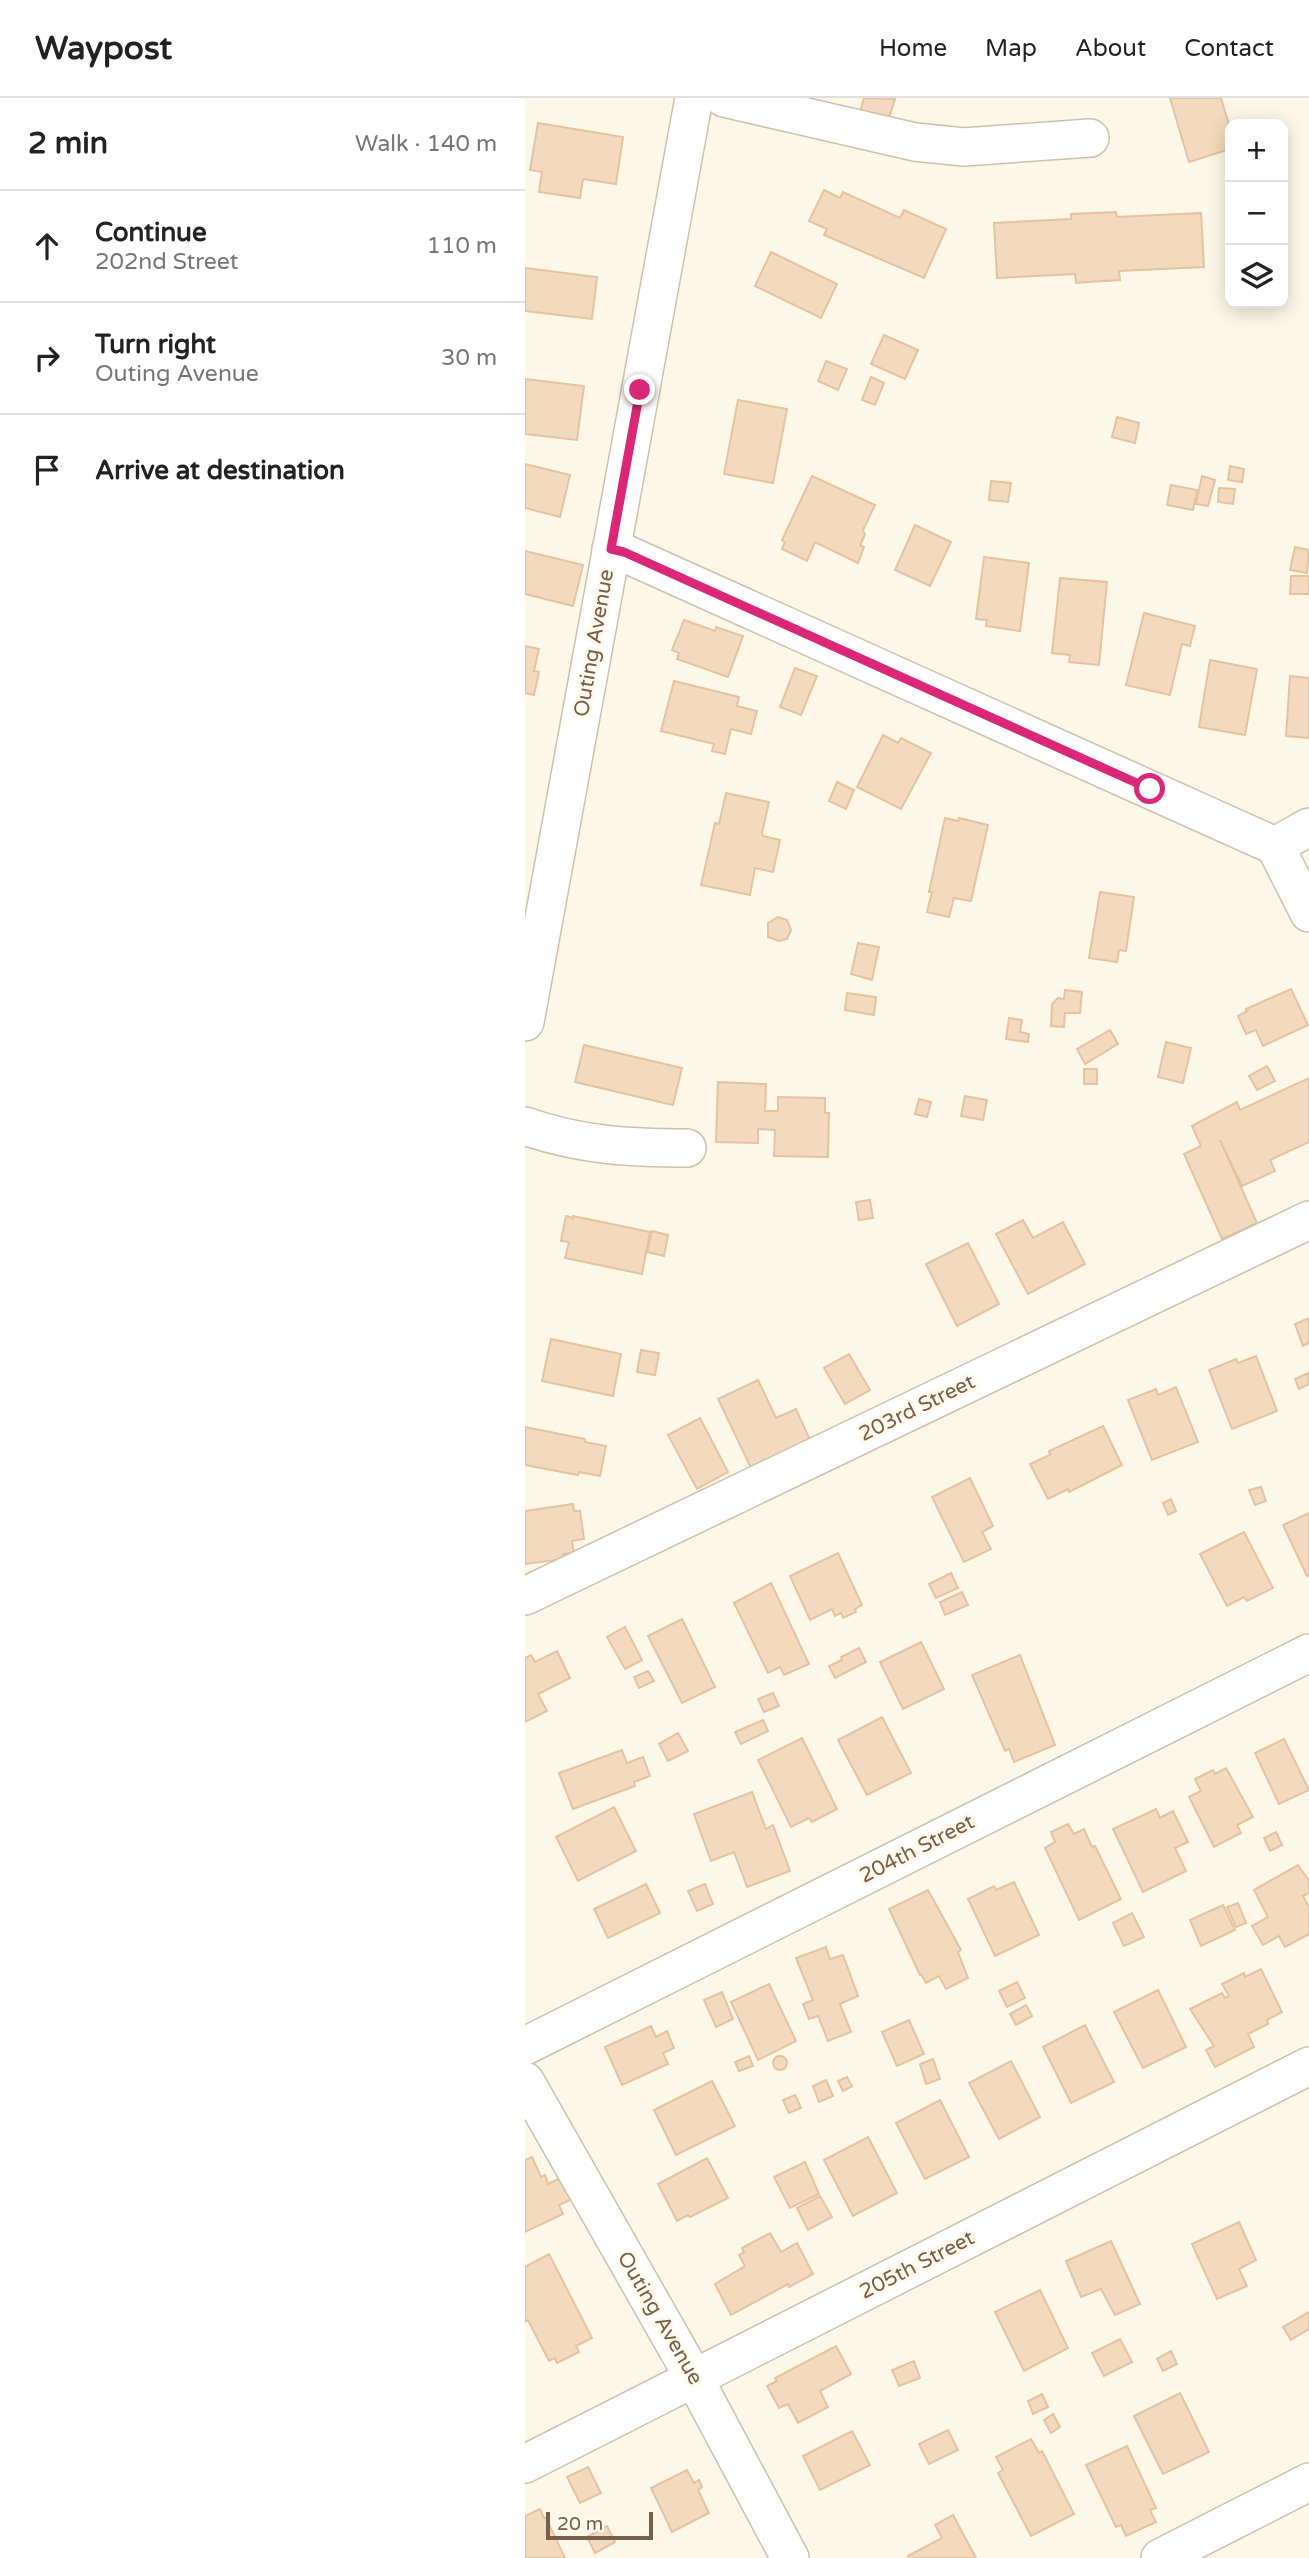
<!DOCTYPE html>
<meta charset="utf-8">
<style>
body{margin:0;font-family:"Varela Round",sans-serif;background:#f6f6f6;color:#222}
.controls{position:absolute;right:21px;top:21px;display:grid;overflow:hidden;border-radius:14px;box-shadow:0 4px 18px #0003}
.controls button{width:63px;height:63px;display:grid;place-items:center;padding:0;border:0;border-bottom:2px solid #e0e0e0;background:#fff;color:#222;font:35px sans-serif}
.scale{position:absolute;left:21px;bottom:18px;width:107px;box-sizing:border-box;padding-left:7px;border:4px solid #77604a;border-top:0;font-size:19px;line-height:24px;white-space:nowrap;color:#77604a;-webkit-text-stroke:5px #fffaed;paint-order:stroke}
.stop{position:absolute;width:21px;height:21px;margin:-16px;border:5px solid #db2777;border-radius:50%;background:#fff}
.stop.end{background:#db2777;border-color:#fff;box-shadow:0 2px 7px #0008}
.list{margin:0;padding:0;list-style:none}
h2{display:flex;justify-content:space-between;align-items:center;height:91px;margin:0;padding:0 28px;font-size:30px}
h2 small{font-size:23px;font-weight:400;color:#767676}
.list li{display:grid;grid-template-columns:46px 1fr auto;gap:21px;align-items:center;box-sizing:border-box;height:112px;padding:0 28px;border-top:2px solid #e0e0e0}
.list b{display:block;font-size:26px;white-space:nowrap}
.list p{margin:0;font-size:23px;white-space:nowrap;color:#767676}
.list em{font-size:23px;font-style:normal;color:#767676}
.icon{flex:none;width:38px;height:38px;fill:none;stroke:currentColor;stroke-width:2;stroke-linecap:round;stroke-linejoin:round}
.map{position:relative;flex:none;width:784px;height:2460px;overflow:hidden}
header{display:flex;align-items:center;gap:42px;box-sizing:border-box;height:98px;padding:0 35px;background:#fff;border-bottom:2px solid #e0e0e0}
header strong{font-size:33px}
nav{display:flex;gap:38px;margin-inline-start:auto;font-size:24px}
main{display:flex}
aside{flex:1;background:#fff}
.map>svg:first-child{display:block}
.building{fill:#f3dabe;stroke:#e6c29e;stroke-width:2}
.lines{fill:none;stroke-linecap:round;stroke-linejoin:round}
.minor-casing{stroke:#cfc0ac;stroke-width:40}
.minor{stroke:#fff;stroke-width:37}
.route{stroke:#db2777;stroke-width:9}
.labels{text-anchor:middle;dominant-baseline:central;stroke-width:7;stroke-linejoin:round;paint-order:stroke}
.street-label{font-size:21px;fill:#77604a;stroke:#fffaed}
</style>
<header>
<strong>Waypost</strong>
<nav><a>Home</a><a>Map</a><a>About</a><a>Contact</a></nav>
</header>
<main>
<aside>
<h2>2 min<small>Walk · 140 m</small></h2>
<ul class="list">
<li><svg class="icon" aria-label="ahead" viewBox="0 0 24 24"><path d="M12 20V5M6 11l6-6 6 6"/></svg><div><b>Continue</b><p>202nd Street</p></div><em>110 m</em></li>
<li><svg class="icon" aria-label="right" viewBox="0 0 24 24"><path d="M7 20v-9h11M14 6l5 5-5 5"/></svg><div><b>Turn right</b><p>Outing Avenue</p></div><em>30 m</em></li>
<li><svg class="icon" aria-label="arrive" viewBox="0 0 24 24"><path d="M6 21V4h12l-3 4 3 4H6"/></svg><div><b>Arrive at destination</b></div></li>
</ul>
</aside>
<div class="map">
<svg width="784" height="2460" viewBox="0 0 784 2460">
<rect width="100%" height="100%" fill="#fdf7e7"/>
<!-- building -->
<g class="building">
<path d="M339,0l31,1 -5,16 -6,4 -24,-7z"/>
<path d="M645,0h51l9,30v21l-41,13z"/>
<path d="M13,25l85,14 -7,47 -33,-5 -3,19 -41,-6 3,-20 -12,-2z"/>
<path d="M299,92l16,8 3,-6 57,26 4,-8 42,19 -22,49 -100,-43 3,-6 -18,-8z"/>
<path d="M591,114l1,5 84,-4 3,54 -85,4 1,9 -32,2 -12,1 -1,-9 -78,4 -3,-55 77,-4v-5z"/>
<path d="M246,154l66,32 -16,34 -66,-32z"/>
<path d="M0,170l72,9 -5,42 -67,-8z"/>
<path d="M359,237l34,15 -13,29 -34,-15z"/>
<path d="M301,263l21,8 -9,21 -20,-9z"/>
<path d="M346,279l13,6 -9,22 -13,-5z"/>
<path d="M0,281l59,7 -7,54 -52,-6z"/>
<path d="M213,302l49,9 -14,74 -49,-9z"/>
<path d="M592,319l22,6 -4,20 -23,-6z"/>
<path d="M0,366l45,11 -10,42 -35,-9z"/>
<path d="M705,368l14,3 -2,13 -14,-2z"/>
<path d="M287,378l63,29 -12,25 2,5 -5,10 4,2 -6,16 -43,-21 -8,19 -25,-12 3,-7 -3,-2z"/>
<path d="M677,378l13,4 -7,26 -12,-2z"/>
<path d="M466,383l20,2 -3,19 -19,-2z"/>
<path d="M646,387l26,5 -4,20 -26,-5z"/>
<path d="M694,390l16,1 -2,15 -15,-2z"/>
<path d="M390,427l36,17 -21,44 -35,-16z"/>
<path d="M770,449l14,3 -2,23 -17,-3z"/>
<path d="M0,453l58,14 -10,41 -48,-12z"/>
<path d="M459,459l45,6 -9,68 -34,-5 1,-6 -11,-1z"/>
<path d="M766,478h18v18h-19z"/>
<path d="M535,480l47,4 -8,83 -30,-3 1,-7 -18,-2z"/>
<path d="M619,515l51,13 -5,20 -8,-2 -12,51 -44,-10z"/>
<path d="M159,522l31,11 1,-4 27,9 -15,41 -51,-18 2,-6 -7,-3z"/>
<path d="M0,548l14,3 -5,22 5,1 -5,23 -9,-2z"/>
<path d="M685,562l47,9 -12,66 -46,-8z"/>
<path d="M270,570l22,8 -16,39 -21,-8z"/>
<path d="M765,578l19,2v60l-23,-2z"/>
<path d="M149,583l65,16 -2,9 20,5 -6,23 -20,-5 -6,25 -13,-3 2,-7 -53,-13z"/>
<path d="M358,637l15,8 3,-5 30,15 -30,56 -44,-22z"/>
<path d="M312,684l17,8 -8,19 -17,-8z"/>
<path d="M201,695l43,9 -7,31 1,3 17,4 -7,32 -18,-4 -5,27 -49,-10 14,-62 4,1z"/>
<path d="M420,720l13,3 1,-3 29,7 -17,76 -17,-3 -5,19 -22,-5 5,-20h-3z"/>
<path d="M575,794l34,5 -8,54 -7,-1 -2,12 -28,-4z"/>
<path d="M253,819l9,3 4,10 -4,9 -8,2 -11,-4v-14z"/>
<path d="M333,845l21,4 -7,33 -21,-6z"/>
<path d="M766,891l17,36 -45,21 -7,-16 -10,4 -8,-18 9,-5 -1,-2z"/>
<path d="M540,892l17,2 -2,21h-15l-1,14 -13,-1 1,-22 6,-6 6,1z"/>
<path d="M322,895l29,4 -2,18 -29,-5z"/>
<path d="M484,920l13,2 -2,12 9,2 -1,8 -22,-3z"/>
<path d="M585,932l8,14 -33,20 -8,-15z"/>
<path d="M641,944l25,6 -8,35 -25,-6z"/>
<path d="M59,947l98,23 -9,37 -98,-23z"/>
<path d="M742,968l8,15 -18,9 -8,-14z"/>
<rect x="559" y="971" width="13" height="15"/>
<path d="M784,980v64l-39,18 5,11 -33,15 -22,-46 37,83 -35,16 -38,-85 17,-8 -9,-20 45,-24 3,8z"/>
<path d="M193,984l48,2 -1,27h13v-14l47,1v15h4l-1,44 -54,-1 1,-26 -17,-1v14l-42,-1z"/>
<path d="M440,998l22,4 -4,20 -22,-4z"/>
<path d="M394,1001l12,3 -4,15 -12,-3z"/>
<path d="M345,1102l3,18 -14,2 -3,-18z"/>
<path d="M41,1118l7,2v-2l77,16 -8,42 -77,-16 4,-16 -8,-1z"/>
<path d="M498,1122l10,18 30,-16 22,42 -57,30 -32,-60z"/>
<path d="M127,1133l16,4 -4,21 -17,-4z"/>
<path d="M443,1145l31,61 -42,22 -31,-62z"/>
<path d="M784,1220v25l-6,3 -8,-22z"/>
<path d="M26,1241l70,15 -8,42 -71,-15z"/>
<path d="M116,1252l18,3 -4,22 -18,-3z"/>
<path d="M324,1256l21,36 -25,14 -21,-36z"/>
<path d="M731,1258l21,55 -45,18 -23,-59 27,-11 2,4z"/>
<path d="M783,1275l1,11 -10,5 -4,-10z"/>
<path d="M233,1282l18,38 20,-9 15,33 -59,28 -34,-71z"/>
<path d="M651,1289l22,55 -46,18 -24,-60 28,-11 2,6z"/>
<path d="M175,1320l28,54 -31,17 -29,-54z"/>
<path d="M578,1328l19,39 -53,27 -1,-3 -20,10 -18,-35 20,-9 -1,-4z"/>
<path d="M0,1329l60,12v3l21,4 -6,30 -21,-4 -1,3 -53,-10z"/>
<path d="M445,1380l23,48 -11,6 9,17 -27,13 -32,-65z"/>
<path d="M736,1389l5,14 -11,4 -6,-15z"/>
<path d="M646,1401l5,12 -8,4 -5,-12z"/>
<path d="M48,1406l1,7h6l4,28 -12,2 2,12 -11,1 1,5 -39,5v-53z"/>
<path d="M784,1415v63h-2l-24,-51z"/>
<path d="M719,1434l29,56 -26,13 -3,-4 -17,9 -27,-52z"/>
<path d="M313,1455l24,52 -7,4 1,3 -13,6 -2,-5 -6,3 -3,-7 -22,11 -20,-44z"/>
<path d="M426,1475l7,15 -22,10 -7,-14z"/>
<path d="M246,1485l38,81 -25,11 -4,-8 -12,6 -34,-70z"/>
<path d="M437,1494l6,13 -23,10 -5,-13z"/>
<path d="M157,1521l33,68 -33,16 -34,-67z"/>
<path d="M100,1529l17,33 -17,9 -18,-32z"/>
<path d="M396,1544l23,47 -41,20 -23,-47z"/>
<path d="M334,1550l7,14 -31,16 -6,-12 13,-6 -1,-3z"/>
<path d="M32,1553l13,27 -32,16 9,17 -22,11v-64l6,-3 4,7z"/>
<path d="M495,1557l35,90 -41,17 -5,-13 -4,2 -33,-76z"/>
<path d="M123,1573l6,10 -15,7 -5,-11z"/>
<path d="M248,1595l6,13 -15,6 -6,-13z"/>
<path d="M357,1619l29,56 -44,22 -29,-55z"/>
<path d="M238,1622l5,11 -27,13 -6,-12z"/>
<path d="M153,1635l10,18 -20,10 -9,-17z"/>
<path d="M277,1640l35,71 -25,13 -3,-4 -18,9 -33,-67z"/>
<path d="M759,1641l25,51 -30,14 -24,-51z"/>
<path d="M97,1652l5,13 16,-6 7,19 -16,6 1,4 -62,23 -14,-36z"/>
<path d="M701,1670l27,49 -16,8 4,8 -27,14 -25,-50 12,-6 -6,-12 18,-9 2,4z"/>
<path d="M227,1694l14,37 7,-4 17,46 -43,16 -13,-35 -23,9 -17,-47z"/>
<path d="M89,1709l22,44 -58,30 -22,-44z"/>
<path d="M631,1711l4,9 13,-7 15,31 -13,6 11,23 -43,21 -30,-63z"/>
<path d="M543,1726l6,10 10,-5 8,18 3,-1 26,53 -42,21 -34,-72 10,-6 -4,-10z"/>
<path d="M751,1734l6,13 -12,6 -6,-13z"/>
<path d="M773,1767l11,16v12l-6,3 6,11v27l-24,13 -6,-11 -16,9 -11,-19 16,-9 -14,-27z"/>
<path d="M489,1784l25,53 -44,21 -27,-57 26,-13 2,4z"/>
<path d="M121,1786l14,29 -52,25 -14,-29z"/>
<path d="M180,1786l8,20 -16,7 -9,-20z"/>
<path d="M403,1792l33,60 -3,2 10,26 -22,11 -7,-13 -13,7 -5,-9 -1,1 -31,-66z"/>
<path d="M713,1805l8,20 -10,4 -9,-20z"/>
<path d="M698,1807l12,25 -34,16 -11,-26z"/>
<path d="M607,1815l12,24 -20,9 -11,-23z"/>
<path d="M301,1849l4,12 13,-4 15,41 -18,8 11,28 -23,9 -10,-25 -9,3 -6,-15 10,-4 -17,-42z"/>
<path d="M736,1871l21,43 -15,8 1,4 -20,10 6,13 -39,20 -9,-17 8,-4 -24,-37 32,-16 3,5 4,-2 -7,-12 22,-11 1,4z"/>
<path d="M492,1884l8,16 -18,9 -8,-16z"/>
<path d="M244,1886l27,57 -38,19 -27,-58z"/>
<path d="M633,1892l28,57 -43,21 -29,-56z"/>
<path d="M197,1894l11,27 -17,8 -12,-27z"/>
<path d="M501,1907l6,11 -16,9 -6,-11z"/>
<path d="M384,1922l15,34 -27,12 -15,-34z"/>
<path d="M560,1927l29,57 -43,21 -28,-56z"/>
<path d="M126,1928l5,11 11,-6 7,17 -11,5 5,11 -46,21 -17,-38z"/>
<path d="M224,1958l4,10 -14,5 -4,-9z"/>
<circle cx="255" cy="1965" r="7"/>
<path d="M408,1961l7,20 -14,5 -6,-20z"/>
<path d="M486,1963l29,56 -41,22 -30,-56z"/>
<path d="M322,1979l5,9 -9,5 -5,-10z"/>
<path d="M301,1982l7,16 -14,6 -6,-16z"/>
<path d="M187,1983l23,45 -59,29 -22,-45z"/>
<path d="M270,1997l6,13 -12,5 -6,-13z"/>
<path d="M415,2002l29,57 -44,22 -29,-56z"/>
<path d="M343,2039l29,56 -44,23 -29,-56z"/>
<path d="M7,2059l9,20 4,-2 3,9 14,-7 10,22 -13,6 4,9 -38,18v-72z"/>
<path d="M182,2060l21,40 -38,19 -2,-2 -11,6 -19,-37z"/>
<path d="M280,2064l14,32 -29,14 -16,-31z"/>
<path d="M295,2098l12,21 -24,13 -11,-22z"/>
<path d="M714,2124l17,38 -17,9 8,17 -30,13 -25,-55z"/>
<path d="M245,2135l11,19 16,-9 16,31 -24,13 -1,-3 -57,31 -16,-31 30,-18 -6,-11 5,-3 -2,-4z"/>
<path d="M586,2143l29,63 -25,11 -14,-26 -20,8 -15,-36z"/>
<path d="M24,2156l43,84 -16,8 3,6 -22,11 -2,-5 -6,3 -21,-41 -3,2v-55z"/>
<path d="M515,2192l28,58 -44,23 -29,-59z"/>
<path d="M784,2214v17l-18,11 -8,-13z"/>
<path d="M595,2241l12,23 -28,14 -12,-23z"/>
<path d="M311,2248l15,28 -31,17 8,16 -30,16 -10,-19 -9,4 -12,-22 10,-5 -2,-3z"/>
<path d="M646,2253l6,13 -14,7 -6,-12z"/>
<path d="M389,2263l6,17 -21,8 -7,-16z"/>
<path d="M655,2295l29,59 -46,22 -29,-58z"/>
<path d="M517,2296l6,13 -15,7 -5,-13z"/>
<path d="M528,2316l7,13 -9,6 -7,-13z"/>
<path d="M423,2332l10,20 -29,14 -10,-20z"/>
<path d="M327,2333l18,34 -50,25 -17,-34z"/>
<path d="M506,2341l8,14 3,-2 32,63 -43,22 -33,-63 5,-3 -7,-13z"/>
<path d="M602,2348l29,62 -6,2 6,12 -30,14 -5,-11 -5,2 -30,-62z"/>
<path d="M63,2369l13,26 -21,10 -13,-26z"/>
<path d="M162,2372l7,13 5,-3 3,7 -4,3 11,23 -37,19 -21,-44z"/>
<path d="M15,2411l4,9h2l19,40h-40v-42z"/>
<path d="M428,2417l23,43h-67l-1,-2 34,-18 -7,-13z"/>
<path d="M82,2428l8,16 -20,11 -8,-16z"/>
</g>
<g class="lines">
<!-- minor casing -->
<g class="minor-casing">
<g id="minor">
<path d="M199,0l191,44 49,5 126,-9"/>
<path d="M86,451l13,4 651,293 34,-19"/>
<path d="M750,748l34,67"/>
<path d="M0,924l169,-924"/>
<path d="M0,1028c54,19 104,22 162,22"/>
<path d="M0,1498l784,-376"/>
<path d="M0,1948l784,-393"/>
<path d="M0,1983l169,297 96,180"/>
<path d="M0,2366l784,-398"/>
<path d="M635,2460l149,-76"/>
</g>
</g>
<!-- minor -->
<use href="#minor" class="minor"/>
</g>
<g class="lines">
<!-- route -->
<path class="route" d="M115,292l-29,159 13,3 526,237"/>
</g>
<g class="labels">
<!-- street labels -->
<g class="street-label">
<text transform="translate(69 545) rotate(-80)">Outing Avenue</text>
<text transform="translate(392 1310) rotate(-26)">203rd Street</text>
<text transform="translate(392 1751) rotate(-27)">204th Street</text>
<text transform="translate(392 2167) rotate(-27)">205th Street</text>
<text transform="translate(135 2220) rotate(60)">Outing Avenue</text>
</g>
</g>
</svg>
<div class="controls">
<button>+</button>
<button>−</button>
<button><svg class="icon" aria-label="layers" viewBox="0 0 24 24"><path d="M12 4l9 5-9 5-9-5zM3 14l9 5 9-5"/></svg></button>
</div>
<div class="scale">20 m</div>
<div class="stop" style="left:625px;top:691px"></div>
<div class="stop end" style="left:115px;top:292px"></div>
</div>
</main>
